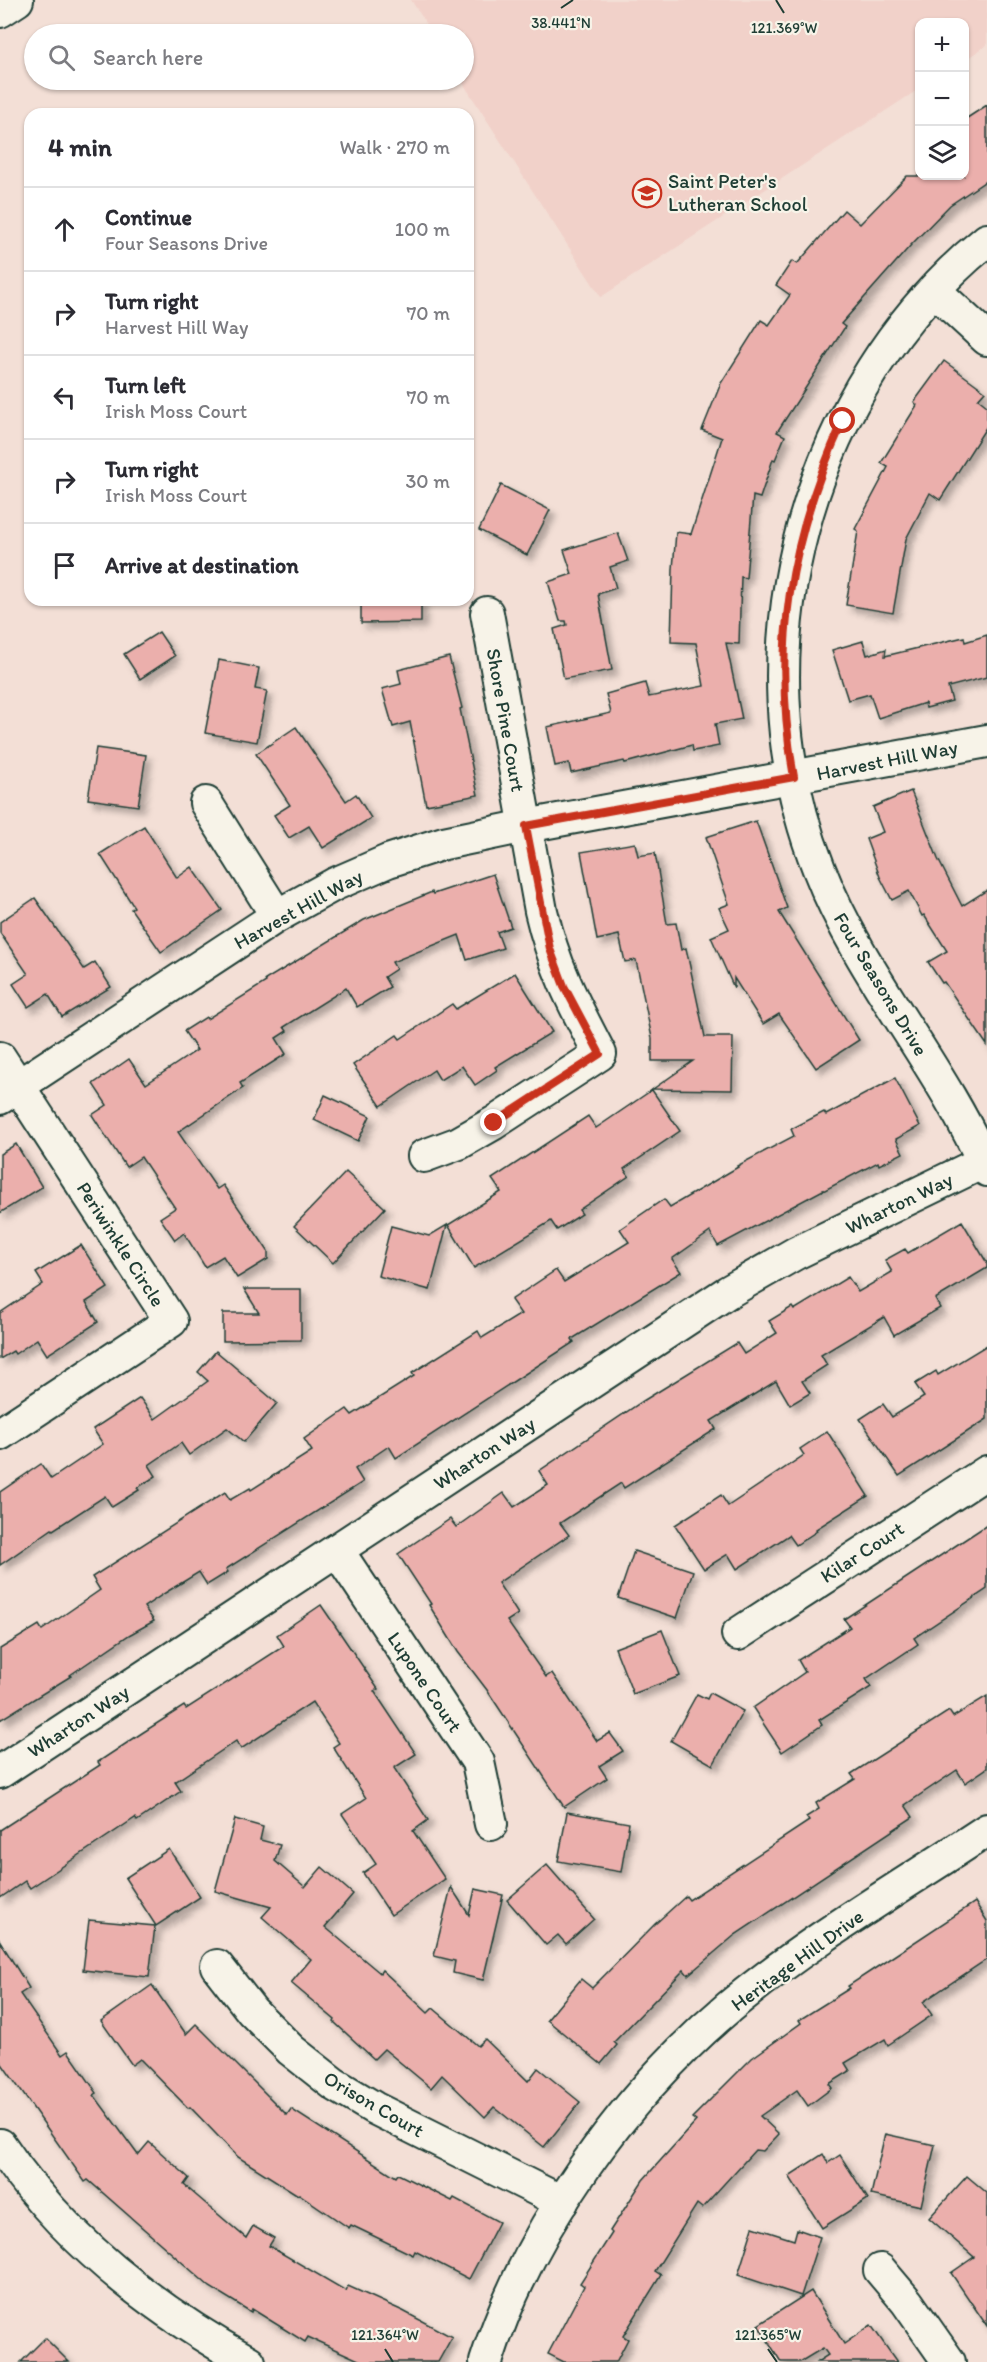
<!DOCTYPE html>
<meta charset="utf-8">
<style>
body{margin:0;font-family:Itim,sans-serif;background:#f7f7f7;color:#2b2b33}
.controls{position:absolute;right:18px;top:18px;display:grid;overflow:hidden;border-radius:12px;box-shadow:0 2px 4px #0004}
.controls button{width:54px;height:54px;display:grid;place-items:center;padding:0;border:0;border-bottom:2px solid #e1e1e2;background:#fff;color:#2b2b33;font:30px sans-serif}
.stop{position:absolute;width:18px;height:18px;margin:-14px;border:4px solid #c8321e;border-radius:50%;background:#fff}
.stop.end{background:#c8321e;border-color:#fff;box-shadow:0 2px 6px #0008}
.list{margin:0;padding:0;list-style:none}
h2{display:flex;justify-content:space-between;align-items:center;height:78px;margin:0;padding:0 24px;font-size:26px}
h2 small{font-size:20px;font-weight:400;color:#7c7c81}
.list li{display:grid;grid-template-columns:39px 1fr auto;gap:18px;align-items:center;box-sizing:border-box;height:84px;padding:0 24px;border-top:2px solid #e1e1e2}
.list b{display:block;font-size:22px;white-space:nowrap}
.list p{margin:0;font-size:20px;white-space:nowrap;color:#7c7c81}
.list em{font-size:20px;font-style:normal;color:#7c7c81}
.icon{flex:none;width:33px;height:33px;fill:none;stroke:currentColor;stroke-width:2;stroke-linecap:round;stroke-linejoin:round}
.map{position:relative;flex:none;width:987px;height:2362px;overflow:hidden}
.search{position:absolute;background:#fff;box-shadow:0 2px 4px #0004;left:24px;top:24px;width:450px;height:66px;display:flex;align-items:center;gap:15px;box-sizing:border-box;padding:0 21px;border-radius:33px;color:#7c7c81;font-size:22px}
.panel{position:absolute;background:#fff;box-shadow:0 2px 4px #0004;left:24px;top:108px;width:450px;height:498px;border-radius:18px}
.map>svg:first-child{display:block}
.built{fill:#f1d1c9}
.building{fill:#ebafac;stroke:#1f3d34;stroke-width:1.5;filter:url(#shadow)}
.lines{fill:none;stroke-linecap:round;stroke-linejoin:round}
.minor-casing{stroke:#1f3d34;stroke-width:36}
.minor{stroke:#f7f3e8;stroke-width:32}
.route{stroke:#c8321e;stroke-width:8}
.ticks{fill:none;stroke:#1f3d34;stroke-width:2}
.labels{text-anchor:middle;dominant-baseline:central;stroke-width:4.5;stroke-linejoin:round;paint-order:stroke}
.poi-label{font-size:20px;fill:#1f3d34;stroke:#f7f3e8;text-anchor:start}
.street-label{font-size:20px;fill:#1f3d34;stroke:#f7f3e8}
.ticks-label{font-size:15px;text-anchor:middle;fill:#1f3d34;stroke:#f7f3e8;stroke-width:4.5;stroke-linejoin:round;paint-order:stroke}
</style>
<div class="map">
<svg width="987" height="2362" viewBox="0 0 987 2362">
<defs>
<filter id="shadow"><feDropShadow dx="5.5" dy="5.5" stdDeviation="3" flood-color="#0004"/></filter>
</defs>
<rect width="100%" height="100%" fill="#f3dfd6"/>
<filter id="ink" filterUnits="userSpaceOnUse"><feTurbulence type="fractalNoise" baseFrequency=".0167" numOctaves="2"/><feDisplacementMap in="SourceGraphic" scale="12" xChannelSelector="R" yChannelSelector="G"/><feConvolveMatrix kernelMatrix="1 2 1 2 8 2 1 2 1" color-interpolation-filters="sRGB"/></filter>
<g filter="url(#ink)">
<!-- built -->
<path class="built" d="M411,0h576v45l-22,15 -1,-38h-44l-1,67 -318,208 -140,-217h3v-46h-31z"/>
<!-- building -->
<g class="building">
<path d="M987,105v75l-37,25 -39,40 -70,79 4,3 -68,105 8,4 -10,24 -2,-1 -13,39 -7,-2 -7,82 -5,-1 -2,67 -13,-1 16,76 -27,5 4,22 -26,5 -1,-6 -67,18 -1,-2 -53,12 -2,-10 -14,3 -8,-39 64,-14 -5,-19 39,-11 4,14 55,-11 -8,-43 -25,-1 2,-73 3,-37 15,2 31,-96 -20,-8 19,-47 40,-63 8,5 21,-30 -14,-10 16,-24 5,3 47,-54 16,14 47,-48h57v-56z"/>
<path d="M944,361l41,30 -7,8 9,7v20l-47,74 -10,-7 -24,46 -13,74 -47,-8 12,-74 -3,-2 33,-62 -7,-4 36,-58 -3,-3z"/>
<path d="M501,485l49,25 -23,45 -48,-25z"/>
<path d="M618,533l10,28 -18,6 6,21 -18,6 14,76 -48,9 -10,-50 13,-4 -1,-4h-6l-12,-39 24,-8 -8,-24z"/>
<path d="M361,600h60v22l-60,1z"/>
<path d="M159,632l16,24 -35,23 -16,-25z"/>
<path d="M987,635v42l-39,10 4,14 -26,7 -1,-5 -47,15 -8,-24 -22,6 -16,-50 31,-9 4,14 19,-6 -1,7 79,-19 1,5z"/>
<path d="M449,657l13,51 -2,1 18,86 -52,10 -16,-83 -17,5 -11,-38 19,-5 -3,-14z"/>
<path d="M219,660l40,8 -4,21 12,2 -10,51 -52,-9z"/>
<path d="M296,727l50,74 10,-7 15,24 -48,30 -14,-22 -20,12 -15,-23 16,-10 -34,-51z"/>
<path d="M96,748l50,7 -8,51 -50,-7z"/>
<path d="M911,791l27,68 24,47 25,-16v155l-43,-63 -2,1 -14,-21 19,-11 -23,-36 -2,1 -13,-25 -17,9 -12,-23 -14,-38 17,-7 -10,-25z"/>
<path d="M756,821l31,87 -8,4 80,128 -43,28 -37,-54 -16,10 -29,-46v10l-23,-51 18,-8 -10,-21 10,-4 -23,-67z"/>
<path d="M144,826l33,52 15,-11 30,43 -61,42 -30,-43 3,-2 -34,-53z"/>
<path d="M635,843l3,13 17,-3 12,71 9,-1 5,27 5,-2 19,89h28l-1,53 -79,-1 40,-28h-41v-23l-16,-78 -11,2 -6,-27 -22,5 -16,-88z"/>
<path d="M493,874l18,53 -14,5 6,16 -36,12 -8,-25 -67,27 4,7 -12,8 6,10 -33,20 -11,-19 -62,39 3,4 -11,7 10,16 -46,29 3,5 -65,44 39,57 6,-4 45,66v8l-31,19 -14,-22 -18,11 -21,-34 -9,7 -15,-22 15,-10 -34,-51 -15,10 -34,-52 15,-10 -14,-21 36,-25 17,25 51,-34 -13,-19 22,-14 1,2 59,-37 -1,-2 99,-60 68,-28 1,2z"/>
<path d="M35,898l49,71 11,-7 16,25 -49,30 -14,-23 -20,13 -15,-23 15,-10 -28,-41v-11z"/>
<path d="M515,973l37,59 -57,35 2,3 -22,15 -13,-19 -22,14 -6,-10 -53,36 -28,-41 44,-30 3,4 52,-35 4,5z"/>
<path d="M895,1078l25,48 -24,13 7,14 -24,12 -1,-3 -55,29v-1l-105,56 -8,-14 -38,27 9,13 -109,67 2,3 -178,116 -7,-12 -34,23 8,13 -137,87 2,3 -21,13 -8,-13 -34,21 -21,14 10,14 -25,14 -59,40 1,1 -71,44v-71l39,-24 3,5 58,-40 -8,-13 133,-85 5,8 20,-12 1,2 61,-39 -8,-12 43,-30 5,6 62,-39 -2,-3 66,-42 4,7 39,-24 -10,-14 45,-30 8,12 65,-40 -9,-13 44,-30 6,8 68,-40 -1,-1 57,-30 -3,-7 33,-17 2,3z"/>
<path d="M652,1090l28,41 -56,38 5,7 -50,34 3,4 -25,16 -6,-9 -77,47 -26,-43 53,-33 -9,-13 96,-63 8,12z"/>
<path d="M325,1095l45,21 -12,25 -44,-21z"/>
<path d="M16,1144l26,43 -42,26v-59z"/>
<path d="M346,1172l39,36 -52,55 -39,-37z"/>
<path d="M962,1221l25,42v5l-52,31 5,9 -46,27 -10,-18 -63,38 6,10 -25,16 8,12 -20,12 -14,-24 -65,40 5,8 -92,59 -3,-5 -61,40 9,12 -71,48 20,31 -11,7 39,56 6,-4 45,68 13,-8 13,18 -24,15 8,12 -43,29 -77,-117 -29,-38 -29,-47 2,-1 -33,-50 52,-35 6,8 48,-34 10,14 34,-22 -9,-14 104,-70 94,-58 7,11 33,-21 -8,-12 23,-14 2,3 54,-33 10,15 34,-20 -7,-12 20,-11 3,4z"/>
<path d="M447,1225l-17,65 -52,-14 13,-50 38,10z"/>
<path d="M81,1245l27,43 -22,14 12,20 -51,33 -10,-16 -22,15 -2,-3 -13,8v-46l43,-29 -7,-11z"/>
<path d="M244,1289h57v51l-78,1v-28h36z"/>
<path d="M987,1345v74l-88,57 -39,-57 23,-15 9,13 32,-20 -9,-13 21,-13 2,4z"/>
<path d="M216,1351l61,52 -33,39 -17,-14 -38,27 -8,-12 -32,22 7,11 -19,12 2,2 -27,17 -7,-11 -52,34 -1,-1 -52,36v-73l41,-28 10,15 52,-35 -10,-15 47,-31 15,21 53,-38 -10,-9z"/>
<path d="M827,1431l41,65 -52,33 1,2 -21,14 -7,-10 -52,34 -9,-15 -24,15 -29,-44 46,-30 7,11 76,-51 -4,-6z"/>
<path d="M987,1525v64l-73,49 4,6 -52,35 5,8 -52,33 3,5 -40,27 -29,-44 52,-36 -7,-12 52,-33 -6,-8z"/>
<path d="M634,1551l59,20 -16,47 -59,-20z"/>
<path d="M321,1605l57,84 -4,2 42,63 -22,14 34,52 -15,11 32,48 -54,36 -28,-42 13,-9 -34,-50 24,-16 -33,-51 6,-4 -27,-41 -71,47 -5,-8 -61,41 6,9 -44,30 -2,-3 -105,70 -5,-7 -25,17v-68l100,-65 -2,-3 44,-29 42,-27 2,3 98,-63 -7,-11z"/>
<path d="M662,1630l18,46 -47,18 -18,-46z"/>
<path d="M710,1693l33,18 -30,54 -42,-24 26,-47 10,5z"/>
<path d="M987,1696v72l-22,15 -8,-13 -52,35 8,12 -178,118 -47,40 -4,-5 -70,72 3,3 -16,19 -54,-44 34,-41 11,9 63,-64 31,-28 3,4 120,-79 -3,-4 13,-8 -3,-6 39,-24 -4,-5 98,-63 4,6z"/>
<path d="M567,1812l62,11 -8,49 -63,-11z"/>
<path d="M235,1819l28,8 -3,13 20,5 -5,16 30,26 17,-20 31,27 -28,33 55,46 2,-3 46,43 5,-5 45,38 7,-7 43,42 10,-13 42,34 -36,45 -50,-40 -9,10 -43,-42 -11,13 -47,-39 -10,10 -40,-37 1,-2 -44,-37 20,-24 -49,-42 9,-10 -56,-16z"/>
<path d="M169,1849l31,48 -44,29 -31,-48z"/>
<path d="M547,1865l47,54 -28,25 -8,-9 -12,10 -39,-45z"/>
<path d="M451,1887l18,28 6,-26 28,6 -20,85 -30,-7 2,-12 -21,-5z"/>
<path d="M975,1902l12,19v38l-64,43 9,13 -44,30 -3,-6 -40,24 5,8 -21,13 3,4 -24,18 -11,-16 -37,26 19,18 -16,17 -8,-1 -53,58 -5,-4 -42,67 6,4 -38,61 5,3 -12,23h-52l-16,-8 36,-68 -4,-3 32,-50 -2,-2 33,-51 53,-59 -4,-3 60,-60 49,-35 -2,-3 51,-32 -2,-2 23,-15z"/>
<path d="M89,1920l66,6 -6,51 -66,-7z"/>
<path d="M0,1941l29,47 -9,6 42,61 6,-4 29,42 -3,2 44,60 11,-13 40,36 -5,7 62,53 7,-12 21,12 -5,8 77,45 2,-5 55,25 49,26 -14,25h-75l-55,-25 -3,5 -53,-33 -1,3 -41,-25 -122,-107 -3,2 -85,-121z"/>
<path d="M152,1985l34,49 10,-10 91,91 4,-6 105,68 2,-3 54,27 2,-3 45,24 -30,57 -54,-28 -2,4 -62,-30 -2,3 -50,-34 -1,1 -60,-38 -48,-50 -2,1 -48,-49 -8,6 -31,-44z"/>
<path d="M885,2134l50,11 -14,61 -50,-11z"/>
<path d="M823,2154l5,9 12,-8 28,44 -46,29 -33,-52z"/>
<path d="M967,2176l20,17v133l-36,-53 23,-16 -45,-39z"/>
<path d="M753,2227l41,13 3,-11 23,8 -19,59 -63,-21z"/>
<path d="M811,2291l33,53 27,-19 26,37h-80l11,-7 -5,-7 -23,14h-19l-23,-37z"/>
<path d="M45,2338l24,24h-48z"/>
</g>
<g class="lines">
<!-- minor casing -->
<g class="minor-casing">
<g id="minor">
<path d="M0,11l17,-11"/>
<path d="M987,240c-181,146 -254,413 -168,629 42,108 122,195 168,301"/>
<path d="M934,290l53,49"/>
<path d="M206,803l71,113"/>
<path d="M0,1058l171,263 -171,113"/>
<path d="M0,1098l277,-182 58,-32 53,-23 56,-18 82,-17 461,-85"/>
<path d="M424,1156l35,-13 35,-20 106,-69c-26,-50 -46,-87 -59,-143l-54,-298"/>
<path d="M337,1550l141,212 13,62"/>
<path d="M738,1634l249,-162"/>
<path d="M0,1772l728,-480 68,-39 187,-91"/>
<path d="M217,1966l35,45 39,39 43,34 40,24 188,94"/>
<path d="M0,2145c62,93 153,164 249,217"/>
<path d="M880,2270l27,32 42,60"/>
<path d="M486,2362c42,-133 138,-266 243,-355 79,-66 172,-120 258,-177"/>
</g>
</g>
<!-- minor -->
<use href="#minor" class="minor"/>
</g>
</g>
<g class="lines" filter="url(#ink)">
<!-- route -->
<path class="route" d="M494,1123l106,-69 -36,-68 -14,-37 -24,-123 268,-49c-23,-129 -5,-237 49,-356"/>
</g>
<!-- ticks -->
<path class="ticks" d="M776,0l8,13M561,8l12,-8M385,2349l8,13M768,2349l9,13"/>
<!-- icons -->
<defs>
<g id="school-ring" transform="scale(1.5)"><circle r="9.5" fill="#f7f3e8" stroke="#c8321e" stroke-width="1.5"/><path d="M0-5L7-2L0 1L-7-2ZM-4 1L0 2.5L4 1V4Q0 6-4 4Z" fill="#c8321e"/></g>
</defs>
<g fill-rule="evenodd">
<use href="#school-ring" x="647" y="193"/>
</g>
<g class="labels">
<!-- poi labels -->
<g class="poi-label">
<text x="668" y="181">Saint Peter's<tspan x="668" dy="23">Lutheran School</tspan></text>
</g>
<!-- street labels -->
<g class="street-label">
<text transform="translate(506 720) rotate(80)">Shore Pine Court</text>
<text transform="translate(887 760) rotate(-11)">Harvest Hill Way</text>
<text transform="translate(298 909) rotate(-29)">Harvest Hill Way</text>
<text transform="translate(881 984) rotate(59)">Four Seasons Drive</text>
<text transform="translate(899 1203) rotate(-26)">Wharton Way</text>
<text transform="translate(121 1244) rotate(57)">Periwinkle Circle</text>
<text transform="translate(484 1453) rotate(-33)">Wharton Way</text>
<text transform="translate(862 1552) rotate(-33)">Kilar Court</text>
<text transform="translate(425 1682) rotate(56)">Lupone Court</text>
<text transform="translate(78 1721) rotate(-33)">Wharton Way</text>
<text transform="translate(797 1960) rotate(-36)">Heritage Hill Drive</text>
<text transform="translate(374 2104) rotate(30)">Orison Court</text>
</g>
</g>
<g class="ticks-label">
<text x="561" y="28">38.441°N</text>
<text x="784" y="33">121.369°W</text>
<text x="385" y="2340">121.364°W</text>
<text x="768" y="2340">121.365°W</text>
</g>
</svg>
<div class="controls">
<button>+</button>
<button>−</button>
<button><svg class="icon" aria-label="layers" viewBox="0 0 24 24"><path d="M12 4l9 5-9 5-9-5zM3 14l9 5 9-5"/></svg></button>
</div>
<div class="stop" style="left:843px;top:421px"></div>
<div class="stop end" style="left:494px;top:1123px"></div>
<div class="search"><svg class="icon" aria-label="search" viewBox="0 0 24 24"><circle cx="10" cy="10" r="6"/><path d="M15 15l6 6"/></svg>Search here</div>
<section class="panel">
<h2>4 min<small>Walk · 270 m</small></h2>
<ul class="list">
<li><svg class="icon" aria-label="ahead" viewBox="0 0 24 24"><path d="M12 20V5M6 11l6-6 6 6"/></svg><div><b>Continue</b><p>Four Seasons Drive</p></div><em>100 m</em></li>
<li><svg class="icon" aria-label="right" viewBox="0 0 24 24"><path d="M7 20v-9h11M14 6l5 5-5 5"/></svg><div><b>Turn right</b><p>Harvest Hill Way</p></div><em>70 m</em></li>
<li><svg class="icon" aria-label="left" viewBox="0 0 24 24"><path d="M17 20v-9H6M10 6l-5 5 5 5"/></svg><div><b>Turn left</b><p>Irish Moss Court</p></div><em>70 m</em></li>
<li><svg class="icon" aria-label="right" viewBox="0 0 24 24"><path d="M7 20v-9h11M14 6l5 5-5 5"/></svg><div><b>Turn right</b><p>Irish Moss Court</p></div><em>30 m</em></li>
<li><svg class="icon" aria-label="arrive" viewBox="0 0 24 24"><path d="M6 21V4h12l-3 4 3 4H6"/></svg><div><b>Arrive at destination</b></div></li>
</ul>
</section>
</div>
